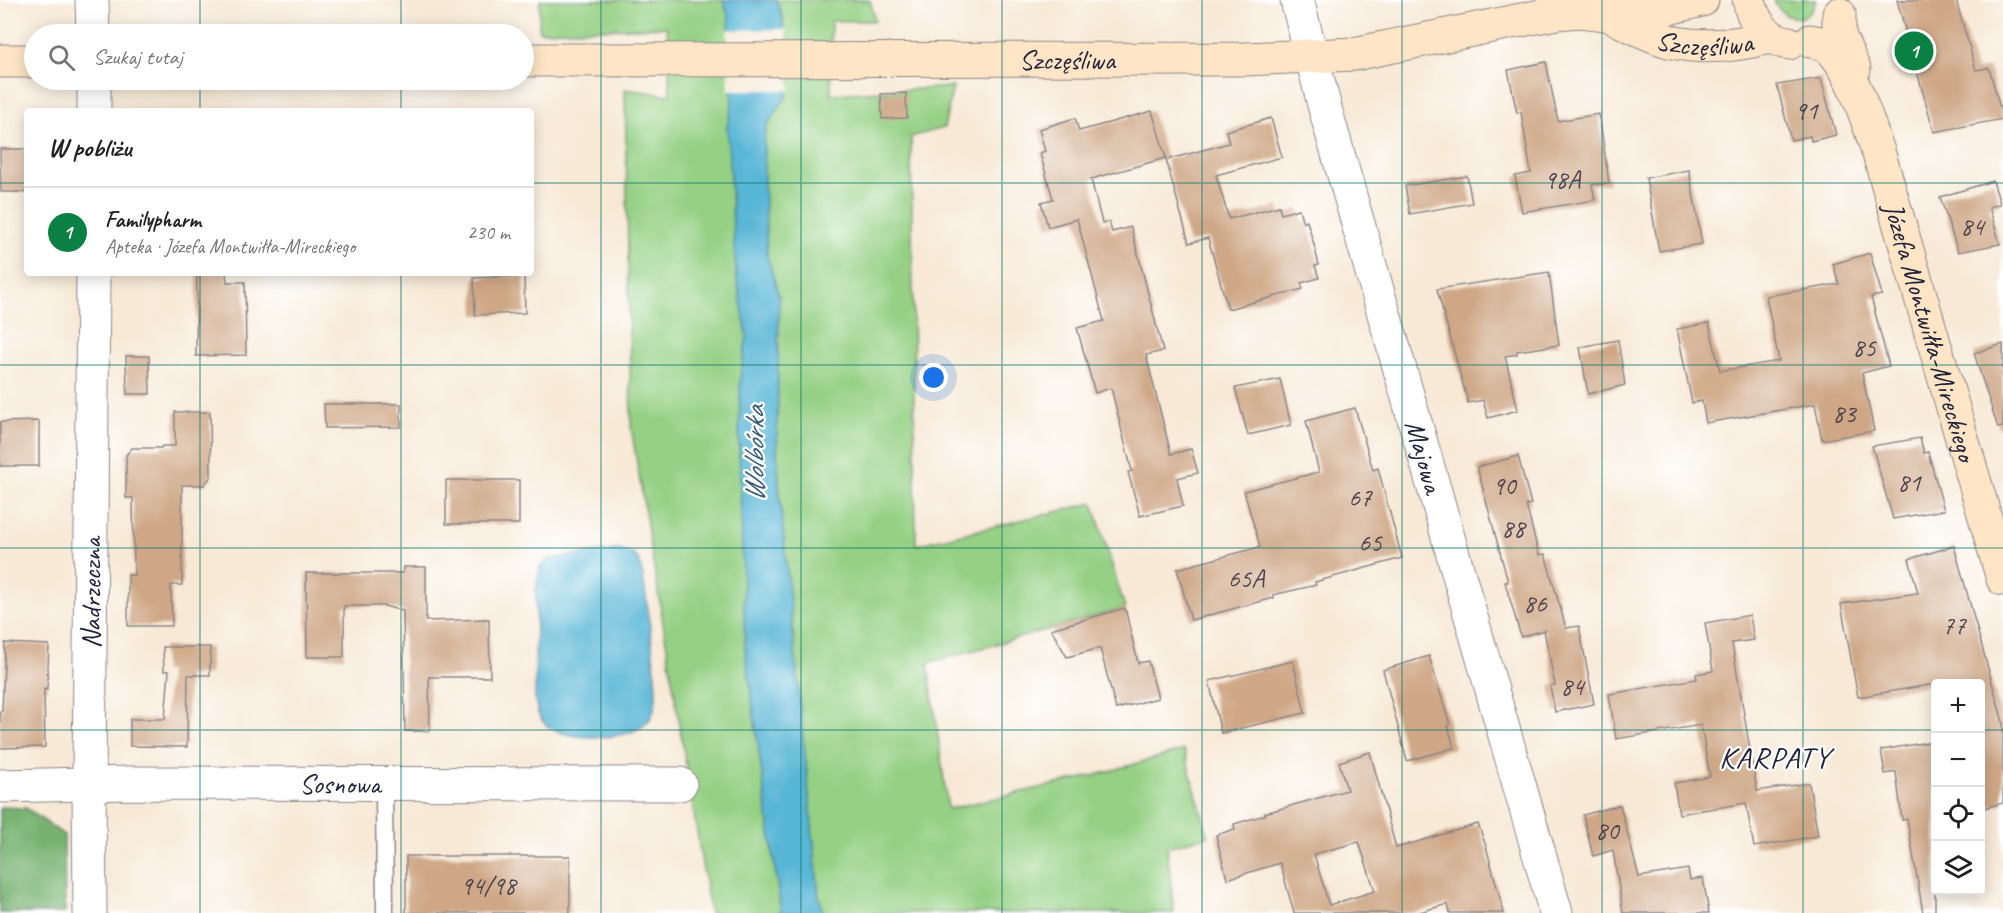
<!DOCTYPE html>
<html lang="pl">
<meta charset="utf-8">
<style>
body{margin:0;font-family:Caveat,sans-serif;background:#f6f6f6;color:#222}
.controls{position:absolute;right:18px;bottom:18px;display:grid;overflow:hidden;border-radius:6px;box-shadow:0 3px 15px #0003}
.controls button{width:54px;height:54px;display:grid;place-items:center;padding:0;border:0;border-bottom:2px solid #e0e0e0;background:#fff;color:#222;font:30px sans-serif}
.you{position:absolute;left:934px;top:378px;width:21px;height:21px;margin:-15px;border:4px solid #fff;border-radius:50%;background:#1a73e8;box-shadow:0 0 0 9px #1a73e833}
.badge{display:grid;place-items:center;width:39px;height:39px;border-radius:50%;background:#0b8043;color:#fff;font-size:20px;font-weight:700}
.pin{position:absolute;translate:-50% -50%;border:3px solid #fff;box-shadow:0 2px 6px #0006}
.list{margin:0;padding:0;list-style:none}
h2{display:flex;justify-content:space-between;align-items:center;height:78px;margin:0;padding:0 24px;font-size:26px}
h2 small{font-size:20px;font-weight:400;color:#767676}
.list li{display:grid;grid-template-columns:39px 1fr auto;gap:18px;align-items:center;box-sizing:border-box;height:90px;padding:0 24px;border-top:2px solid #e0e0e0}
.list b{display:block;font-size:22px;white-space:nowrap}
.list p{margin:0;font-size:20px;white-space:nowrap;color:#767676}
.list em{font-size:20px;font-style:normal;color:#767676}
.icon{flex:none;width:33px;height:33px;fill:none;stroke:currentColor;stroke-width:2;stroke-linecap:round;stroke-linejoin:round}
.map{position:relative;flex:none;width:2003px;height:913px;overflow:hidden}
.search{position:absolute;background:#fff;box-shadow:0 3px 15px #0003;left:24px;top:24px;width:510px;height:66px;display:flex;align-items:center;gap:15px;box-sizing:border-box;padding:0 21px;border-radius:33px;color:#767676;font-size:22px}
.panel{position:absolute;background:#fff;box-shadow:0 3px 15px #0003;left:24px;top:108px;width:510px;height:168px;border-radius:6px}
.map>svg:first-child{display:block}
.green{fill:#95d084;stroke:#5c7960;stroke-width:1.5}
.forest{fill:#78b272;stroke:#4d6a56;stroke-width:1.5}
.water{fill:#58b6d6;stroke:#3d6c88;stroke-width:1.5}
.pier{fill:#f7e9d6}
.building{fill:#cfa786;fill-rule:evenodd}
.lines{fill:none;stroke-linecap:round;stroke-linejoin:round}
.lane-casing{stroke:#8c8688;stroke-width:19}
.street-casing{stroke:#8c8688;stroke-width:35}
.secondary-casing{stroke:#8c8688;stroke-width:35}
.lane{stroke:#fff;stroke-width:16}
.street{stroke:#fff;stroke-width:33}
.secondary{stroke:#fde5c5;stroke-width:33}
.grid{fill:none;stroke:#0f766e;stroke-width:1.5;stroke-opacity:0.55}
.labels{text-anchor:middle;dominant-baseline:central;stroke-width:4.5;stroke-linejoin:round;paint-order:stroke}
.number-label{font-size:26px;fill:#4d434e}
.street-label{font-size:28px;fill:#22223b;stroke:#fff}
.water-label{font-size:30px;font-style:italic;fill:#385d79;stroke:#fff}
.neighbourhood-label{font-size:30px;letter-spacing:1.5px;fill:#22223b;stroke:#fff}
</style>
<div class="map">
<svg width="2003" height="913" viewBox="0 0 2003 913">
<rect width="100%" height="100%" fill="#fff"/>
<filter id="ink" filterUnits="userSpaceOnUse"><feTurbulence type="fractalNoise" baseFrequency=".0167" numOctaves="2"/><feDisplacementMap in="SourceGraphic" scale="12" xChannelSelector="R" yChannelSelector="G"/><feConvolveMatrix kernelMatrix="1 2 1 2 8 2 1 2 1" color-interpolation-filters="sRGB"/></filter>
<filter id="wash" filterUnits="userSpaceOnUse"><feTurbulence type="fractalNoise" baseFrequency=".008" numOctaves="4" result="noise"/><feDisplacementMap in="SourceGraphic" scale="24" xChannelSelector="R" yChannelSelector="G"/><feGaussianBlur stdDeviation="1.35" result="paint"/><feColorMatrix in="noise" values="0 0 0 0 0 0 0 0 0 0 0 0 0 0 0 0 0 1.4 0 .05"/><feComposite in="paint" operator="in"/></filter>
<g filter="url(#wash)">
<rect width="100%" height="100%" fill="#f7e9d6"/>
<!-- green -->
<g class="green">
<path d="M540,0h330l5,21h-44v73l122,-7 -9,41 -33,9 5,408 177,-42 32,105 -197,55 20,146 148,-34 88,-25 24,86 -41,11 7,66h-464l-79,-487 -6,-337 45,6 -3,-68 -128,4z"/>
<path d="M1774,0h42c-6,25 -34,22 -42,0z"/>
</g>
<!-- forest -->
<path class="forest" d="M0,807l26,1 38,27 1,78h-65z"/>
<!-- water -->
<g class="water">
<path d="M723,0h53l7,19 4,77 -20,29 -3,14v42l3,74 12,42 -2,150 3,51 39,399 4,16h-42l-36,-264 -6,-203 1,-68 7,-42 -11,-63 -9,-146 5,-21 -3,-88z"/>
<path d="M618,549c8,2 15,3 20,10 7,10 18,119 18,136 0,6 -2,16 -5,22 -12,26 -86,25 -105,8 -8,-7 -9,-15 -11,-25l1,-110 4,-23 8,-8z"/>
</g>
<!-- pier -->
<path class="pier" d="M786,29l4,61h-61l-2,-60z"/>
<g id="blocks">
<!-- building -->
<g class="building">
<path d="M1897,0h59l20,70 13,-2 14,51 -69,13z"/>
<path d="M1546,62l12,59 41,-7 10,69 -17,2 3,15 -73,12 -7,-36 16,-3 -10,-61 -4,1 -9,-43z"/>
<path d="M1821,78l15,57 -25,6 -1,-5 -19,4 -14,-55z"/>
<path d="M906,93l1,25 -25,1 -1,-25z"/>
<path d="M1152,111l14,47 -75,21 11,44 7,-1 3,10 19,-5 32,124 -17,4 25,99 20,-5 7,24 -21,5 6,28 -43,10 -12,-44 4,-1 -21,-83 -16,5 -18,-65 27,-7 -27,-102 -29,8 -7,-25 12,-3 -13,-46 5,-2 -6,-22 36,-11 4,13z"/>
<path d="M1271,118l11,39 -66,18 13,44 50,-13 2,8 18,-5 4,14 4,-2 7,24 5,20 -4,1 4,12 -18,5 2,6 -75,20 -20,-71 -19,5 -23,-83 63,-17 -3,-12z"/>
<path d="M0,149h27v43h-26z"/>
<path d="M1689,170l13,74 -43,7 -13,-73z"/>
<path d="M1467,176l5,27 -62,11 -5,-28z"/>
<path d="M1993,181l7,23 -11,3 11,37 -42,8 -18,-55z"/>
<path d="M1870,253l12,42 -11,2 18,69 -27,7 12,58 -52,9 -7,-36 -109,19 -4,-22 -10,2 -15,-74 32,-6 11,48 59,-10 -13,-65 73,-12 -6,-20z"/>
<path d="M1549,272l10,73 -42,6v3l-12,2 13,54 -30,8 -5,-18 -15,3 -31,-114z"/>
<path d="M197,273h29l1,9h18l1,73 -50,1z"/>
<path d="M524,276l1,37 -50,2 -1,-37z"/>
<path d="M1618,340l7,45 -37,9 -8,-47z"/>
<path d="M2003,344v83l-5,1 -24,-75z"/>
<path d="M126,356h23l1,38h-23z"/>
<path d="M1280,379l11,46 -43,10 -13,-47z"/>
<path d="M324,404h77v23l-76,1z"/>
<path d="M1355,408l18,62 5,-2 24,90 -87,24 1,3 -43,10 1,3 -83,22 -14,-51 83,-22 -16,-56 75,-19 -13,-51z"/>
<path d="M175,412h35l1,65 -7,8h-22v100h-11l1,41h-44v-51h6l-1,-77h-7v-43l6,-7h29l1,-2h13z"/>
<path d="M39,421v45h-39v-44z"/>
<path d="M1920,438l4,15 4,-1 16,58 -51,9 -21,-73z"/>
<path d="M1518,456l13,48 -5,1 13,50 6,-1 21,74 13,-2 15,78 -39,8 -5,-26 5,-1 -11,-55 -23,7 -16,-55h3l-31,-115z"/>
<rect x="446" y="480" width="73" height="44"/>
<path d="M1954,546l49,176v81l-23,6v-125h-45l-77,13 -17,-93 77,-11 -9,-34z"/>
<path d="M404,567h22v54l63,-2 1,58h-61l1,54h-25l-2,-120 -19,-5h-40v51h-37l-1,-84h97z"/>
<path d="M1125,608l13,55 10,-2 10,37 -42,11 -16,-61 -33,9 -16,-28z"/>
<path d="M1750,615l4,25 -22,3 25,148 52,-8 9,53 -64,11 -8,-44 -67,11 -5,-31 36,-6 -9,-52 -85,14 -7,-45 88,-15 -1,-5 17,-3 -8,-48z"/>
<path d="M5,643l44,2 -2,45 -3,-1 1,58 -45,1v-37h2z"/>
<path d="M163,647h47v28h-22l-1,72 -57,-1v-27h35l4,-48h-5z"/>
<path d="M1429,656l21,69 -2,1 6,22 -47,13 -24,-91z"/>
<path d="M1293,661l12,52 -84,20 -12,-52z"/>
<path d="M1935,741v170l-12,2 -16,-94 -5,1 -6,-48 -11,2 -4,-24z"/>
<path d="M1370,752l26,96 82,-24 8,22 18,67h-54l-2,-9 -32,9h-122l-14,-50 -53,16 -11,-44 19,-6 -1,-5 31,-9v-2l82,-23 -8,-28zM1359,842l16,49 -46,14 -15,-51z"/>
<path d="M1620,805l19,72 49,-8 2,11 13,-2 6,35h-86l-10,-63 -20,6 -10,-41z"/>
<rect x="406" y="856" width="164" height="57"/>
</g>
</g>
</g>
<g filter="url(#ink)">
<use href="#blocks" fill-opacity="0" stroke="#8c8688" stroke-width="1.5"/>
<g class="lines">
<!-- lane casing -->
<g class="lane-casing">
<path id="lane" d="M384,783l1,130"/>
</g>
<!-- street casing -->
<g class="street-casing">
<g id="street">
<path d="M92,0l1,34"/>
<path id="s1" d="M1297,0l29,112 230,801"/>
<path d="M94,80v31"/>
<path id="s2" d="M0,786l131,-3 549,1"/>
<path id="s3" d="M90,913l-1,-128 4,-512"/>
</g>
</g>
<!-- secondary casing -->
<g class="secondary-casing">
<g id="secondary">
<path d="M1749,0c4,21 17,40 40,43"/>
<path d="M1839,14v21l15,34"/>
<path id="s4" d="M1611,16c19,9 40,21 61,26 31,7 67,3 98,-5"/>
<path id="s5" d="M1810,41c4,1 10,1 14,3 26,16 45,82 55,110l124,425"/>
<path id="s6" d="M524,60l721,-1 109,-5 202,-41 24,-2 26,3 50,-3 46,-11"/>
<path d="M0,61h34"/>
</g>
</g>
<!-- lane -->
<use href="#lane" class="lane"/>
<!-- street -->
<use href="#street" class="street"/>
<!-- secondary -->
<use href="#secondary" class="secondary"/>
</g>
</g>
<!-- grid -->
<path class="grid" d="M200,0v34M401,0v34M601,0v913M801,0v913M1002,0v913M1202,0v913M1402,0v913M1602,0v913M1803,0v913M200,80v31M401,80v31M0,183h27M531,183h1472M200,273v640M401,273v640M0,365h2003M0,548h2003M0,730h1936M1980,730h23"/>
<g class="labels">
<!-- number labels -->
<g class="number-label">
<text x="1806" y="110">91</text>
<text x="1562" y="179">98A</text>
<text x="1972" y="226">84</text>
<text x="1864" y="347">85</text>
<text x="1844" y="413">83</text>
<text x="1909" y="482">81</text>
<text x="1504" y="485">90</text>
<text x="1360" y="497">67</text>
<text x="1513" y="528">88</text>
<text x="1370" y="542">65</text>
<text x="1246" y="578">65A</text>
<text x="1535" y="603">86</text>
<text x="1954" y="625">77</text>
<text x="1572" y="686">84</text>
<text x="1607" y="830">80</text>
<text x="488" y="885">94/98</text>
</g>
<!-- street labels -->
<g class="street-label">
<text stroke="none"><textPath href="#s4" startOffset="99">Szczęśliwa</textPath></text>
<text stroke="none"><textPath href="#s6" startOffset="543">Szczęśliwa</textPath></text>
<text stroke="none"><textPath href="#s5" startOffset="324">Józefa Montwiłła-Mireckiego</textPath></text>
<text stroke="none"><textPath href="#s1" startOffset="474">Majowa</textPath></text>
<text stroke="none"><textPath href="#s3" startOffset="320">Nadrzeczna</textPath></text>
<text stroke="none"><textPath href="#s2" startOffset="340">Sosnowa</textPath></text>
</g>
<!-- water labels -->
<g class="water-label">
<text transform="translate(754 454) rotate(-90)">Wolbórka</text>
</g>
<!-- neighbourhood labels -->
<g class="neighbourhood-label">
<text x="1775" y="757">KARPATY</text>
</g>
</g>
</svg>
<div class="controls">
<button>+</button>
<button>−</button>
<button><svg class="icon" aria-label="locate" viewBox="0 0 24 24"><circle cx="12" cy="12" r="6"/><path d="M12 2v4M12 18v4M2 12h4M18 12h4"/></svg></button>
<button><svg class="icon" aria-label="layers" viewBox="0 0 24 24"><path d="M12 4l9 5-9 5-9-5zM3 14l9 5 9-5"/></svg></button>
</div>
<div class="you"></div>
<div class="pin badge" style="left:1914px;top:51px">1</div>
<div class="search"><svg class="icon" aria-label="search" viewBox="0 0 24 24"><circle cx="10" cy="10" r="6"/><path d="M15 15l6 6"/></svg>Szukaj tutaj</div>
<section class="panel">
<h2>W pobliżu<small></small></h2>
<ul class="list">
<li><span class="badge">1</span><div><b>Familypharm</b><p>Apteka · Józefa Montwiłła-Mireckiego</p></div><em>230 m</em></li>
</ul>
</section>
</div>
